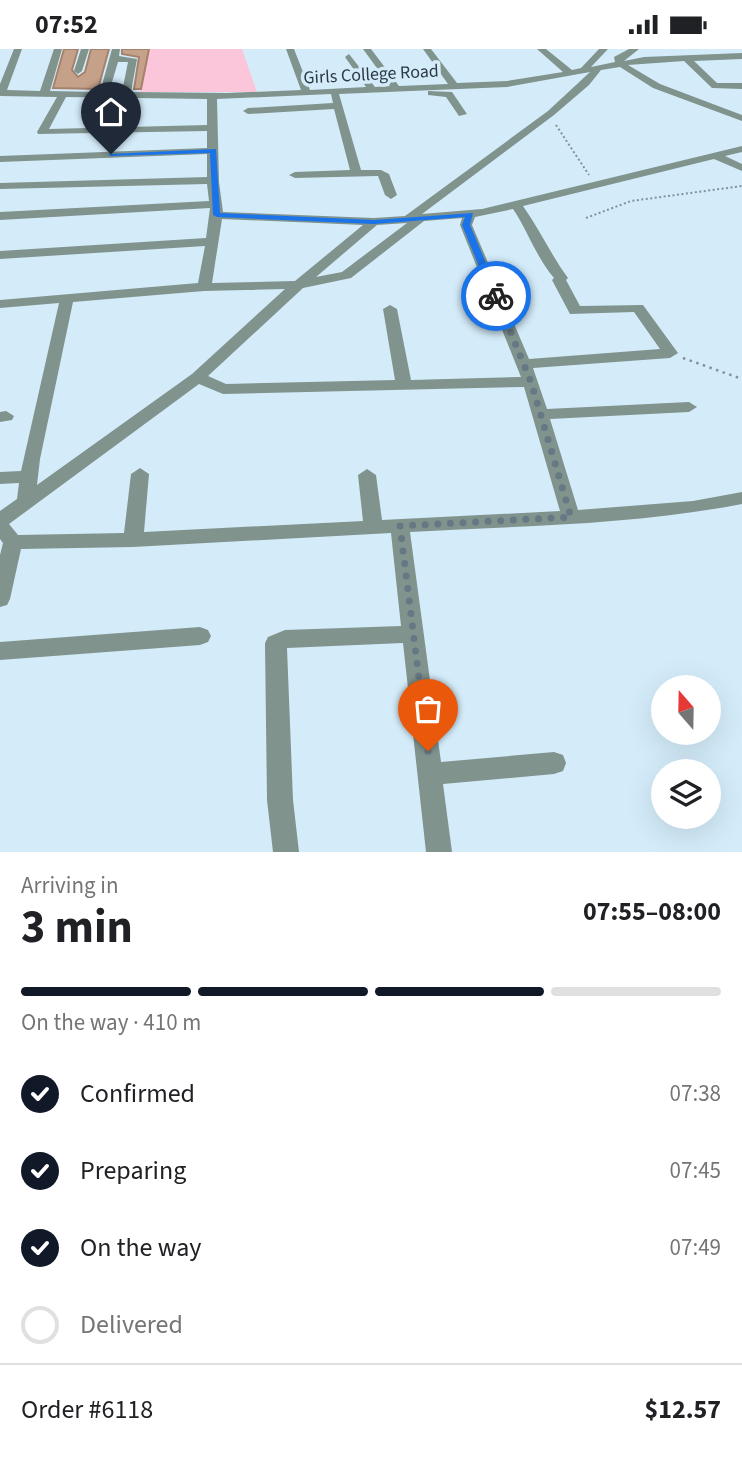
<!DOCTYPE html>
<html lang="en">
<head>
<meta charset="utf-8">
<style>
	body { margin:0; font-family:"Source Sans 3",sans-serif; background:#f2f2f2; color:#202124; height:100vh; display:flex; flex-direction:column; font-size:26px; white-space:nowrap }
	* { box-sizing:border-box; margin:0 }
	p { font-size:23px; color:#757577 }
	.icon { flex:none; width:38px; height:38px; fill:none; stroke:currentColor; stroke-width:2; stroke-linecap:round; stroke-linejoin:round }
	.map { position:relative; height:803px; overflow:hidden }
	.panel { display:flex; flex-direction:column; background:#fff; flex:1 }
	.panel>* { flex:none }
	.needle { width:46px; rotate:340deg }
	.fabs { position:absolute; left:651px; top:626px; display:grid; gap:14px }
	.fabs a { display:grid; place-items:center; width:70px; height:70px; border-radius:50%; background:#fff; box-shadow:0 7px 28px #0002; font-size:35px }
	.pin { position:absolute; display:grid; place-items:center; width:60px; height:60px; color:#fff; margin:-72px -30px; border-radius:50% 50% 50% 0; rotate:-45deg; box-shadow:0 0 7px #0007 }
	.pin .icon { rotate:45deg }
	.courier { position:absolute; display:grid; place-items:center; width:70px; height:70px; margin:-35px; border:5px solid #1a73e8; border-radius:50%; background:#fff; color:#222; box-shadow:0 2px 9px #0007 }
	.summary em { font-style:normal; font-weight:700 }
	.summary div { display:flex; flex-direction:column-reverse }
	.summary { display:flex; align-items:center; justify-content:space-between; height:119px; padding:0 21px }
	h1 { font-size:46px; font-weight:700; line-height:52px }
	.bar { display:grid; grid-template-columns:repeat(4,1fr); gap:10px 7px; align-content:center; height:84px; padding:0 21px }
	.bar i { height:9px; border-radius:5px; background:#e0e0e0 }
	.bar .on { background:#111827 }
	.bar p { grid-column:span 4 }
	.line { display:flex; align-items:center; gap:18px; padding:0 21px; border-top:2px solid #e0e0e0 }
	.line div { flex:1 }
	ol { padding:0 21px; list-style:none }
	li { display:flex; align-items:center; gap:21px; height:77px }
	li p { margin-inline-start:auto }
	li .icon { padding:7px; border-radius:50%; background:#111827; color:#fff; stroke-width:4 }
	li:last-child { color:#757577 }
	li i { width:38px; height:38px; border:4px solid #e0e0e0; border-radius:50% }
	.status { display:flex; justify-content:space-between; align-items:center; height:49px; padding:0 35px; background:#fff; direction:ltr }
	.status svg { height:19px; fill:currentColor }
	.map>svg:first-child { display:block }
</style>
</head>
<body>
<div class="status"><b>07:52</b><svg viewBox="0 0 49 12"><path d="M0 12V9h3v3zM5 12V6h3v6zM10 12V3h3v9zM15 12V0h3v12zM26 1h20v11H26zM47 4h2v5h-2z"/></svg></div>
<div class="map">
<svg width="742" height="803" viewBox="0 0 742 803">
	<rect width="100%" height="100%" fill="#d4ecfa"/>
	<path fill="#fbc5da" d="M149,0h93l15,43h-117z"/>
	<path fill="#c6a18a" stroke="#a5826c" stroke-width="2" d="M64,0h14l-6,21 6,7 7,-5 6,-23h18l-11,40 -45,-1z
		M122,0h27l-8,40h-7l5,-32 -17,-3z"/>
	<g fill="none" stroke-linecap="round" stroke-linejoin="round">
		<path stroke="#7e929e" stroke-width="2" stroke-dasharray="2 2.5" stroke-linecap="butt" d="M556,76l33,50
			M586,169l45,-17 111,-15"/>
		<path stroke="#7e929e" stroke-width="2.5" stroke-dasharray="2.5 4.5" stroke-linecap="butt" d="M683,309l59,21"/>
		<path fill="#80938d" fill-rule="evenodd" d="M14,0h8l-15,41 33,1 14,-42h8l-12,42 50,1 12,-43h8l-1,7 18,3 -6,33 96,1 74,-3 -15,-41h8l16,41 56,-3 -21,-30 4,-3 26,33 15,-1 -27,-37h8l28,37 49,-2 -25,-35h8l26,34 50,-2 56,-9 -26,-23h9l26,21 9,-2 18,-19h9l-17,18 24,-5 -1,-5 15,-8h10l-15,12 20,-4 98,-4v6l-48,2 23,22h25v6l-30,-1 -28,-27 -56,4 32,19 82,31v6l-89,-33 -33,-21 -19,3 -12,15 -35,30 -132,99 60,-5 260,-63v6l-17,4 17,8v7l-28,-12 -191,47c17,24 28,49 45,72l-2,2 14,26 63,-1 35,48 -8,5 -137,10 14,41 142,-7 8,5 -8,5 -139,7 28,91 115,-9 49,-9v12c-109,21 -221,22 -332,28l31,230 113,-10 9,3 3,8 -3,8 -9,3 -111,10 9,68h-26l-23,-209 -116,5 6,152 6,52h-26l-6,-52 -2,-157 3,-6 17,-7 116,-4 -10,-93 -258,14 -112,2 -11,50 -3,6 -7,2v-52l3,-12 -3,-4v-28l17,-12 2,-16 -19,1v-12l21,-1 38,-168 -59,5v-8l198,-17 7,-37 -205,13v-8l206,-13 4,-30 -210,12v-8l209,-11 -2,-17 -207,5v-6l207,-6v-23l-207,8v-6l207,-8v-17l-169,3 -1,-2 20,-35 -57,-1v-12zM118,13h10l-6,30h-13zM590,23l-42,39 -143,105 -31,2 -151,-6 -4,-30 -2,-83 114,-5 2,9 -85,5 -5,3 5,3 86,-5 16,61 -55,2 -6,3 6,3 83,-2 7,19 6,4 6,-4 -8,-21 -8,-4h-20l-22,-76 168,-7zM66,48l141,2v26l-158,4zM513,160c15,22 23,48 41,69l-2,2 18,34 64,-2 26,37 -131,10 -57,-134 3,-8zM462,169l-2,7 61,152 -110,3 -14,-71 -7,-4 -7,4 12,71 -169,4 -18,-8 95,-88 48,-10 73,-57zM222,170l141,6 -68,56 -83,2zM407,174l-65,49 -26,5 61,-52zM285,240l-93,85 -155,111 3,-26 33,-157 131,-11zM199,335l24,10 301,-7 36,124 -178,9 -6,-45 -9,-6 -9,6 5,46 -219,11 5,-58 -9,-6 -9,6 -7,59 -106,2 -9,-11z
			M81,0h8l-7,22 -4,3 -4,-3z
			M428,42l24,1 15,22 -8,2 -13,-19 -18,-2z
			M6,362l8,5 -2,4 -12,2v-10z
			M200,578l8,3 3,6 -3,6 -8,3 -200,15v-18z"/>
	</g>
	<path fill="#1a73e8" d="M216,100l4,64 154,7 99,-7 -3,12 30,71 -4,3 -5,-3 -29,-71 3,-8 -91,7 -157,-7 -4,-2 -3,-62 -99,3 -3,-2z"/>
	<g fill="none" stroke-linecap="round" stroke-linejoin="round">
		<path stroke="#667884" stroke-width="7" stroke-dasharray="0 12.6" d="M428,702l-28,-225 171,-9 -40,-135 -35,-86"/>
	</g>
	<g text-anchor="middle" stroke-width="7" stroke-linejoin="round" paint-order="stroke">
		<g font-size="18" fill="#2a3a44" stroke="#d4ecfa">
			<text transform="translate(371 25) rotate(-3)" y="6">Girls College Road</text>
		</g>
	</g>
</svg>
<div class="fabs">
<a><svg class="needle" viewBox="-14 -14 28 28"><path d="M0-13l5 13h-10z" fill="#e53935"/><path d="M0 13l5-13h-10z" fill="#757577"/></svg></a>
<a><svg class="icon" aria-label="layers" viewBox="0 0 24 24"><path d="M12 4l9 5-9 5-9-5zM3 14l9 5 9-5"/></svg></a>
</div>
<div class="pin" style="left:428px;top:702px;background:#ea580c"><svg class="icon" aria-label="bag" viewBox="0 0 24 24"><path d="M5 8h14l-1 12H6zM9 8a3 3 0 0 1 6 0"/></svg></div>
<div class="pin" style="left:111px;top:105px;background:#1f2937"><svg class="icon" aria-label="home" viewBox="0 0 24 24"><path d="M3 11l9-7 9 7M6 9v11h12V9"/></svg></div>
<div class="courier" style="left:496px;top:247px"><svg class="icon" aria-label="bike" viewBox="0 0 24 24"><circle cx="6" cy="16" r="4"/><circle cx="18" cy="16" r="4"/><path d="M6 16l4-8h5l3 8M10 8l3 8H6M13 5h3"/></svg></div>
</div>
<section class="panel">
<div class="summary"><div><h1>3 min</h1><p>Arriving in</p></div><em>07:55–08:00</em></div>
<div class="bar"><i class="on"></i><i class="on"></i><i class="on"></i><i></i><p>On the way · 410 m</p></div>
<ol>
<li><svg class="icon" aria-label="check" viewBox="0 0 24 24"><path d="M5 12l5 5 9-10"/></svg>Confirmed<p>07:38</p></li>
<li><svg class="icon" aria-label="check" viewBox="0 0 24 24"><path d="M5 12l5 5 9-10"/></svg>Preparing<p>07:45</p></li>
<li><svg class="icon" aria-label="check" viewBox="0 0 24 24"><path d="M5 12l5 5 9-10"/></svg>On the way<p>07:49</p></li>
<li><i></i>Delivered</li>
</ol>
<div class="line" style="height:91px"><div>Order #6118</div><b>$12.57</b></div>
</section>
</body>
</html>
